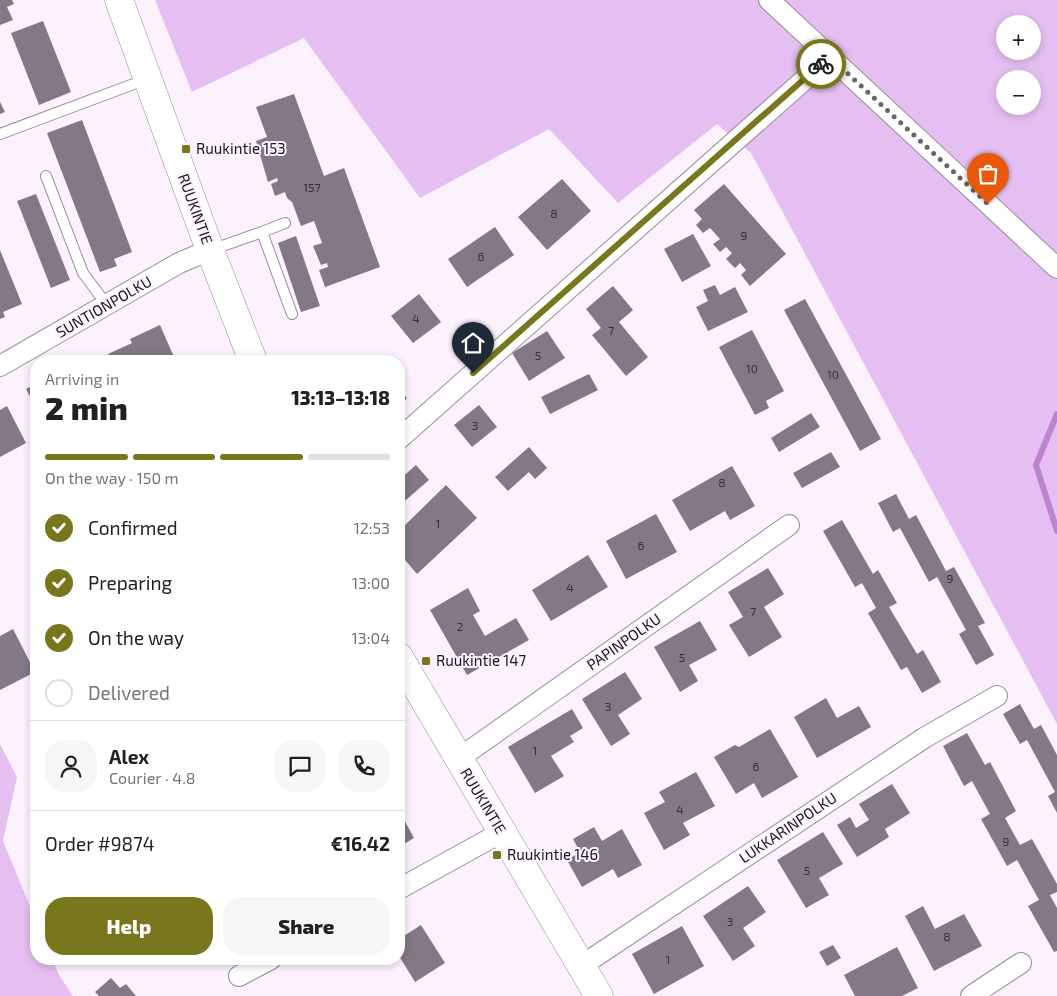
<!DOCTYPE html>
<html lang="en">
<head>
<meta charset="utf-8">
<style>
	body { margin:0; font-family:"Exo 2",sans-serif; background:#f6f6f6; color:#202124; height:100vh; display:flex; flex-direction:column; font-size:19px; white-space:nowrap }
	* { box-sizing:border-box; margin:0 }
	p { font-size:16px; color:#757577 }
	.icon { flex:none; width:28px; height:28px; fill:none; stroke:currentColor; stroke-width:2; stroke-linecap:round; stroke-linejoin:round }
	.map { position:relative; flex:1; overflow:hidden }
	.sheet { position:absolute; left:30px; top:355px; width:375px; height:610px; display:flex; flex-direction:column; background:#fff; border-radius:20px; box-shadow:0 2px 8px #0003 }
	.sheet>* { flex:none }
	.fabs { position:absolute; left:996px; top:15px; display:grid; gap:10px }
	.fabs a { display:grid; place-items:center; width:45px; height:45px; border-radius:50%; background:#fff; box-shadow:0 2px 8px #0003; font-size:25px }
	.pin { position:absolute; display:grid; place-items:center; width:42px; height:42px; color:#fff; margin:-51px -21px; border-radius:50% 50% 50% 0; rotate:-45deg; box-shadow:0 0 5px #0007 }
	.pin .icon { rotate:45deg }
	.courier { position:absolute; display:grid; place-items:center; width:50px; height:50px; margin:-25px; border:4px solid #79771e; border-radius:50%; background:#fff; color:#222; box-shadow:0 1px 6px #0007 }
	.summary em { font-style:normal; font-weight:800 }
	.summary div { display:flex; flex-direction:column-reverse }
	.summary { display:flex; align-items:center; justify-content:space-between; height:85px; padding:0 15px }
	h1 { font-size:32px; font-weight:800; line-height:38px }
	.bar { display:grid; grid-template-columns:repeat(4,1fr); gap:8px 5px; align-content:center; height:60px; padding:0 15px }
	.bar i { height:6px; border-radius:4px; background:#e0e0e0 }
	.bar .selected { background:#79771e }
	.bar p { grid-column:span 4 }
	.line { display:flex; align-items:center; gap:12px; padding:0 15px; border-top:1px solid #e0e0e0 }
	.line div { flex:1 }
	.round { display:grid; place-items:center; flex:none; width:52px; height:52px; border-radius:20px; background:#f6f6f6 }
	ol { padding:0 15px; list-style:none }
	li { display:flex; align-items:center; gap:15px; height:55px }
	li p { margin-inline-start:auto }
	li .icon { padding:5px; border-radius:50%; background:#79771e; color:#fff; stroke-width:4 }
	li:last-child { color:#757577 }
	li i { width:28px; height:28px; border:2px solid #e0e0e0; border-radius:50% }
	.action { display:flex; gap:10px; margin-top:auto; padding:10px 15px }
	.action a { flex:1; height:58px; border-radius:20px; background:#79771e; color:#fff; font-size:20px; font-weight:800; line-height:58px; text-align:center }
	.action a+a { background:#f6f6f6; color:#202124 }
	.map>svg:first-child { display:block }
</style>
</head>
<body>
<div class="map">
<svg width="1057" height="996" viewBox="0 0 1057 996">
	<rect width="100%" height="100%" fill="#fbf2fe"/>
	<path fill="#e5bff1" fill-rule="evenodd" d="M155,0h902v724l-306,-571 -34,-29 -99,79 -69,-74 -129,69 -116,-160 -112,54zM1005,24h27v27h-27zM1005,79h27v27h-27z
		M0,744l17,33 -14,64 33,80v38h16l7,16 14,21h-73z"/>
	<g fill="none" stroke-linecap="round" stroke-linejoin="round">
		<path stroke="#bd84cd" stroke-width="6" d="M1057,414l-21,51 21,66"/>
	</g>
	<path fill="#837986" d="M0,0h12l2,4 -7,3 6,13 -13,5z
		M43,21l28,71 -32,13 -28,-72z
		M294,94l30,82 20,-8 36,99 -55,20 -6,-17 9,-3 -1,-4 -6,2 -8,-19 9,-3 -8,-22 -13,5 -9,-24 -5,-4 -2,-6 -10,4 -4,-12 7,-3 -1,-3 -9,4 -12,-41 11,-4 -11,-30z
		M0,102l5,10 -5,2z
		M82,120l50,132 -18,7 3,7 -17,6 -53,-139z
		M562,179l29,32 -44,39 -29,-33z
		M724,184l62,70 -36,32 -9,-11 5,-5 -6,-7 -5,5 -9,-9 6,-6 -6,-6 -6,5 -7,-8 7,-5 -10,-11 -7,5 -7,-8 6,-6 -8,-9z
		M36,194l34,86 -19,8 -34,-87z
		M495,227l19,28 -47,32 -19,-28z
		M693,234l18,32 -29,16 -18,-33z
		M296,236l24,70 -19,6 -23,-69z
		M0,250l22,54 -19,8 2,5 -5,2z
		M715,285l5,10 15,-8 13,25 -40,19 -12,-24 12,-6 -5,-11z
		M613,286l20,24 -14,12 29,35 -22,19 -34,-41 9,-7 -15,-19z
		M419,294l22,28 -28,21 -22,-27z
		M805,299l76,140 -21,12 -76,-141z
		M160,325l14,32 -9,4h-54l-3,-7 24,-11 -2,-4z
		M752,330l32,61 -18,10 3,7 -14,7 -36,-68z
		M547,331l18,27 -36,23 -17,-28z
		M589,374l9,16 -48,24 -9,-17z
		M36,384v24l-10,-19z
		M399,390l8,8 -8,9z
		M479,405l18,22 -25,20 -18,-22z
		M7,406l19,37 -26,14v-47z
		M811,413l9,14 -41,25 -8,-14z
		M529,447l18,21 -12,11 -6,-7 -21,19 -13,-14z
		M831,452l9,15 -38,21 -9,-15z
		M416,465l13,15 -30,26v-26z
		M732,466l23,40 -25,14 -5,-9 -35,20 -18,-31z
		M446,485l31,33 -60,56 -18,-21v-22z
		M896,494l13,25 7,-4 30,56 8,-4 31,56 -7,3 16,29 -18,10 -17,-31 7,-4 -29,-53 -8,5 -29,-54 -7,4 -15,-29z
		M656,514l21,38 -51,27 -20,-38z
		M842,520l31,54 5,-4 19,33 -8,4 28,47 6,-4 18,32 -19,11 -15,-26 -6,3 -33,-57 8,-5 -14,-25 -7,4 -32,-56z
		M588,555l20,32 -57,34 -19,-31z
		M768,568l16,26 -20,13 18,30 -33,20 -20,-32 14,-8 -15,-25z
		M468,588l12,23 -7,4 12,21 31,-18 13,22 -62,35 -37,-65z
		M700,621l17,29 -28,15 9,16 -18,11 -26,-45z
		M13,629l22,43 -35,18v-54z
		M625,672l17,27 -24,16 12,19 -19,12 -29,-47z
		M826,698l11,20 22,-12 12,21 -54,31 -23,-41z
		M1020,704l14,25 7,-4 16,30v58l-9,-17 7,-4 -28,-52 -7,4 -17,-30z
		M572,709l11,19 -13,8 4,6 -23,14 13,20 -29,17 -27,-46z
		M770,729l28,48 -36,21 -8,-15 -18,11 -22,-37 21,-12 4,2z
		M967,733l18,32 5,-3 26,49 -11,7 15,27 12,-6 25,45v8l-7,3 7,13v43l-3,1 -26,-46 11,-6 -22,-40 -10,6 -26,-47 9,-5 -18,-33 -8,5 -21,-40z
		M696,772l19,34 -32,17 7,12 -26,15 -20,-37 21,-11 -6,-10z
		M892,784l18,29 -25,16 4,8 -32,20 -20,-32 13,-8 6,11 13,-8 -10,-16z
		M401,814l13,24 -15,9v-32z
		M594,827l8,14 20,-12 20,36 -24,13 -5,-9 -31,18 -15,-27 13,-8 -7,-13z
		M823,832l20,32 -24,14 10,17 -23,13 -29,-48z
		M748,886l18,26 -23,16 12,18 -22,15 -30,-45z
		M923,906l12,23 29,-15 18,32 -48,25 -29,-55z
		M421,925l24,38 -30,19 -16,-26v-17z
		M682,926l22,40 -50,28 -22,-40z
		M833,945l8,13 -14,8 -8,-14z
		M897,947l21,41 -16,8h-47l-11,-21z
		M111,978l9,10 6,-4 10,12h-37l-4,-4z"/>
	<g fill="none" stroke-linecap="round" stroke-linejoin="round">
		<g stroke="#988e9b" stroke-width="12">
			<path id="lane" d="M0,134l147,-55
				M46,176l37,97 24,32
				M262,232l23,-9
				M211,250l51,-18 30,82"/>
		</g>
		<g stroke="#988e9b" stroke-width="22">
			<path id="street" d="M769,0l288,268
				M0,366l179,-103 31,-13
				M399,439l431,-382
				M458,759l331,-234
				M399,889l103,-57
				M581,966l343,-228 73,-42
				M239,976l32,-17
				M971,996l50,-33"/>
		</g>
		<g stroke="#988e9b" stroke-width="29">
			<path id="secondary" d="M119,0l91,250 43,111
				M399,657l200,339"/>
		</g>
		<use href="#lane" stroke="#fff" stroke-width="10"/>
		<use href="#street" stroke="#fff" stroke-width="20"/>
		<use href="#secondary" stroke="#fff" stroke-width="28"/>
	</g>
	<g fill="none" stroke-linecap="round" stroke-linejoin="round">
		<path stroke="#69646b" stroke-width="5" stroke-dasharray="0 9" d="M821,64l9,-7 158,147"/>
		<path stroke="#79771e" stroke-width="6" d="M473,373l348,-309"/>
	</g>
	<g fill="#79771e" stroke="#fbf2fe" stroke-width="2">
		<rect x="181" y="144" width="10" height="10" rx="2.5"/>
		<rect x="421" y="656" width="10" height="10" rx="2.5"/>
		<rect x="492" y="850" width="10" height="10" rx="2.5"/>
	</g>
	<g text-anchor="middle" stroke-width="4" stroke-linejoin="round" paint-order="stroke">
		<g font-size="12" fill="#343036">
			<text x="312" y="192">157</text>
			<text x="554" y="218">8</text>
			<text x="744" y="240">9</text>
			<text x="481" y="261">6</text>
			<text x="416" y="323">4</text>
			<text x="611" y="335">7</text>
			<text x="538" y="360">5</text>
			<text x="752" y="373">10</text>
			<text x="833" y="379">10</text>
			<text x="475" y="430">3</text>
			<text x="722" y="487">8</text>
			<text x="438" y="528">1</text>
			<text x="641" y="550">6</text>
			<text x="950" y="583">9</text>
			<text x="570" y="592">4</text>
			<text x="753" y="616">7</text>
			<text x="460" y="631">2</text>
			<text x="682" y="662">5</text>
			<text x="608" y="711">3</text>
			<text x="535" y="755">1</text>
			<text x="756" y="771">6</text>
			<text x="680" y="814">4</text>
			<text x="1006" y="846">9</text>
			<text x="807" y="875">5</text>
			<text x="730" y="926">3</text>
			<text x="947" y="941">8</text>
			<text x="668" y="964">1</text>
		</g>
		<g font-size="15" fill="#1a171c" stroke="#fbf2fe" text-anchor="start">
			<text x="196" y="154">Ruukintie 153</text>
			<text x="436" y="666">Ruukintie 147</text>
			<text x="507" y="860">Ruukintie 146</text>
		</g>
		<g font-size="15" fill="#1a171c" stroke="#fbf2fe">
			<text transform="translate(195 209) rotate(70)" y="5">RUUKINTIE</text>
			<text transform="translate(104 307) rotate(-30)" y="5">SUNTIONPOLKU</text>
			<text transform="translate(624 642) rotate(-35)" y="5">PAPINPOLKU</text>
			<text transform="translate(483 801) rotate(59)" y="5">RUUKINTIE</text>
			<text transform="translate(788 828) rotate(-34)" y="5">LUKKARINPOLKU</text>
		</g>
	</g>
</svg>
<div class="fabs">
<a>+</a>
<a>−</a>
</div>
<div class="pin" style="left:988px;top:204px;background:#ea580c"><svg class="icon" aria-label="bag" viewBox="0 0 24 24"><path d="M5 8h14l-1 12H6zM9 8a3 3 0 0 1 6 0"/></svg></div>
<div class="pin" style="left:473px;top:373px;background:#1f2937"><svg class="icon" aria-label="home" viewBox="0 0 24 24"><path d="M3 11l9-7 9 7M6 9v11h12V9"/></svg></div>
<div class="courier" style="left:821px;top:64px"><svg class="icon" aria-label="bike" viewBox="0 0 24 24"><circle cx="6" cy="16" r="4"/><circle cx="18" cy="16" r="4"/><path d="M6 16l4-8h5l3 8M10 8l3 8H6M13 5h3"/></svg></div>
<section class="sheet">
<div class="summary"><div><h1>2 min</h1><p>Arriving in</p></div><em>13:13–13:18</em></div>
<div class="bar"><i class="selected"></i><i class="selected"></i><i class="selected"></i><i></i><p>On the way · 150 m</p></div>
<ol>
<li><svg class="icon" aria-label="check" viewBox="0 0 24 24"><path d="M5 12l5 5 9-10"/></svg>Confirmed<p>12:53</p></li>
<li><svg class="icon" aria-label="check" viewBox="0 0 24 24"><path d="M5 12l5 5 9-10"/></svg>Preparing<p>13:00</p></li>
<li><svg class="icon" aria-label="check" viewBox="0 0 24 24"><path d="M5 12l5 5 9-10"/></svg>On the way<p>13:04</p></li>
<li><i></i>Delivered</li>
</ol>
<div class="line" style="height:90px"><a class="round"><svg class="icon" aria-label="person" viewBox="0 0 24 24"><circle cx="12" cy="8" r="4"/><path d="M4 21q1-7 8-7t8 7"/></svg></a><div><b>Alex</b><p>Courier · 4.8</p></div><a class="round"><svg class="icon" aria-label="chat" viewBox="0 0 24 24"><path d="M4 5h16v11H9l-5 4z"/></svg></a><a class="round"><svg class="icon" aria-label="phone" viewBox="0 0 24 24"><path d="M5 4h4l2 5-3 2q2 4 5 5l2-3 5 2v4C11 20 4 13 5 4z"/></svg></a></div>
<div class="line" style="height:65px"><div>Order #9874</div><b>€16.42</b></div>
<div class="action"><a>Help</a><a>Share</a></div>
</section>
</div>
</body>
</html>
